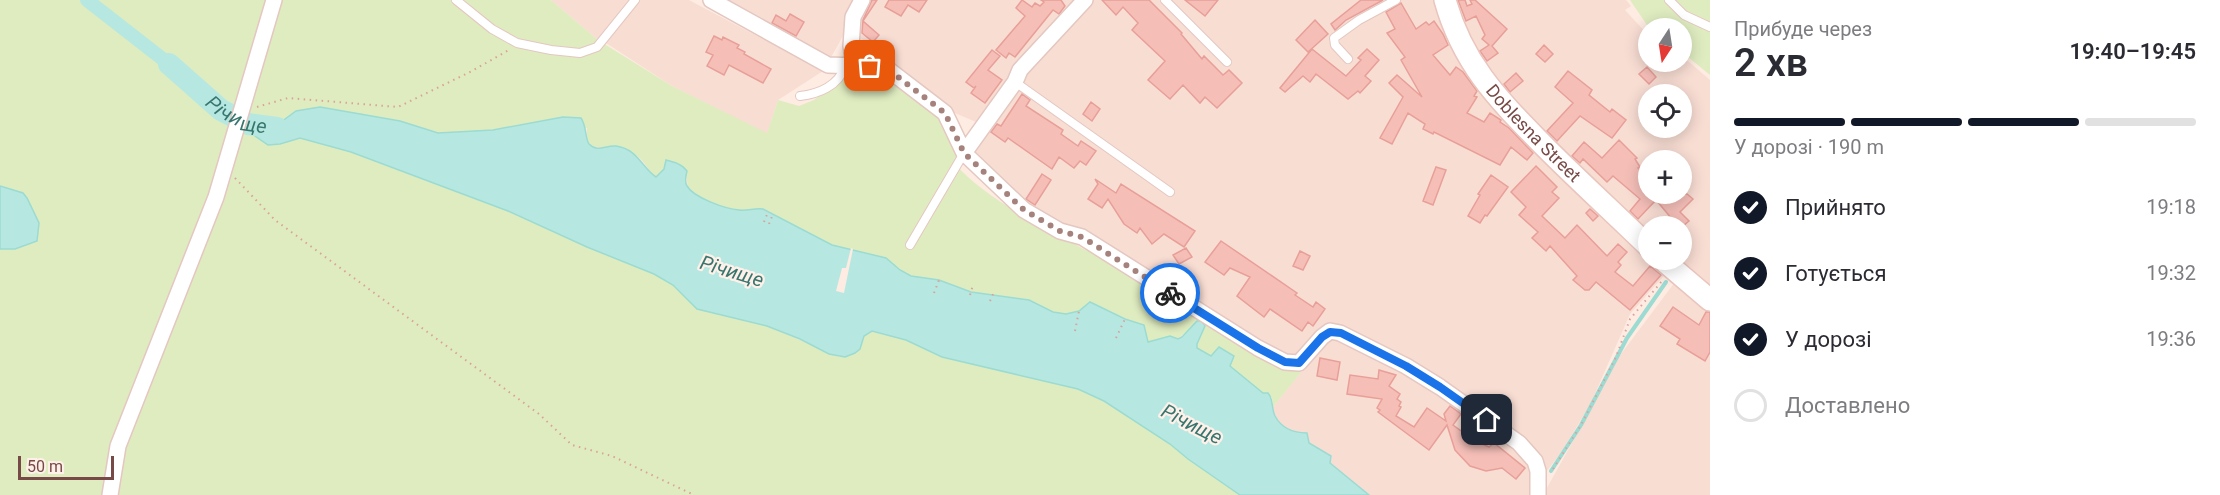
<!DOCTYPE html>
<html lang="uk">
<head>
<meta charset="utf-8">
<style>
	body { margin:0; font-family:Roboto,sans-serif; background:#f2f2f3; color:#2b2b33; height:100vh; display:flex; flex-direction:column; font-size:22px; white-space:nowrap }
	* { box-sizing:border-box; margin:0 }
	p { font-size:20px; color:#7c7c81 }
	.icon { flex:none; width:33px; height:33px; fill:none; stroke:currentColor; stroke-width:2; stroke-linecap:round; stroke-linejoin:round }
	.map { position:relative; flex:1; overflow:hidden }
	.panel { display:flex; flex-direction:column; background:#fff; width:510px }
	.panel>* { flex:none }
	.needle { width:39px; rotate:192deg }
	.buttons { position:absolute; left:1638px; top:18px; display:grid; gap:12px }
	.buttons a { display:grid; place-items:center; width:54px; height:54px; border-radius:50%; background:#fff; box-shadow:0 3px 15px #0003; font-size:30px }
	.scale { position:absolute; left:18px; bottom:15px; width:96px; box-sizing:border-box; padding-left:6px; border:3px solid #774a47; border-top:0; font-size:16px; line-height:21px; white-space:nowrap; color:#774a47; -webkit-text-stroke:4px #fff1ea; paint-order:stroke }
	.pin { position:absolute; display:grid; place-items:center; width:51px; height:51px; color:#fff; margin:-26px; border-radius:12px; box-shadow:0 3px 9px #0006 }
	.courier { position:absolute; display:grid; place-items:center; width:60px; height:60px; margin:-30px; border:4px solid #1a73e8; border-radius:50%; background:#fff; color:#222; box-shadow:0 2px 8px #0007 }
	.overview em { font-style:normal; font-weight:600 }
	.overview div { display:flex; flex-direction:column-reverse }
	.overview { display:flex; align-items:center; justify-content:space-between; height:102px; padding:0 24px }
	h1 { font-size:39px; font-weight:600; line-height:45px }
	.bar { display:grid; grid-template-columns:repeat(4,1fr); gap:9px 6px; align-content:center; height:72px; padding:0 24px }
	.bar i { height:8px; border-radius:4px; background:#e1e1e2 }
	.bar .active { background:#111827 }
	.bar p { grid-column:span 4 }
	ol { padding:0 24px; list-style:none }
	li { display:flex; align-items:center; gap:18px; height:66px }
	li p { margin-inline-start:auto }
	li .icon { padding:6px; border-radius:50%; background:#111827; color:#fff; stroke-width:4 }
	li:last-child { color:#7c7c81 }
	li i { width:33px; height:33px; border:3px solid #e1e1e2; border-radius:50% }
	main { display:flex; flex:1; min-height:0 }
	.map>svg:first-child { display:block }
</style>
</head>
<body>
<main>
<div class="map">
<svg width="1710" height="495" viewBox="0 0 1710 495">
	<rect width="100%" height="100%" fill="#feebe2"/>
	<path fill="#f8ddd3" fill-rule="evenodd" d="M551,0h79l-32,40z
		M640,0h49l134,71 -45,29 -11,34 -95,-48 -66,-43z
		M720,0h362l-94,113 -12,9 -35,-15 -93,-80 -18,32z
		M1087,0h75l65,66 4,-3 -62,-63h224l-36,19 -28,22 20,23 3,-4 -12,-11v-9l4,-6 17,-13 39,-21h40l8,27 200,226v7h7l13,11 -38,43 -40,91 -28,46 -18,24 -104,-92 -90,-54 -16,-2 -34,31h-15l-265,-156 -51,-49 49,-66 152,109 5,-4 -147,-104 -8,-12z
		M1450,0h176l5,6 -6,4 23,25v27h34v-6l28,24v209l-38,-29h10v-34h-34v12l-146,-143zM1648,94h34v34h-34zM1648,160h34v34h-34z
		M1678,278l32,26v191h-167l49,-88 23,-45z
		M1341,336l95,51 96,75 2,33h-165l-39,-32 -9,-11 -38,-26 -8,-10 -2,-9 56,-70z"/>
	<path fill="#dfecc0" d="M0,0h551l47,40 74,46 95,47 11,-33 21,6 15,-6 38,-30 31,2 56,42 21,40 -6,9c35,39 88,62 133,88l7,-14 137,89 76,39 -34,42 -1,-9 -9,-5 -33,-27 3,-10h-21l-15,-8v-4l8,-17 -20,6 -8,6 -7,-3 -22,6 -4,-17 -19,-6 -17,-9 -29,1 -13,3 -13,-2 -24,-12 -58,-8 -32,-12 -28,-4 -11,-6 -14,-12 -54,-13 -69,-36c-7,-1 -11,1 -18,2 -20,2 -43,-12 -57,-24l-3,-19 -11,-6 -18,15c-8,-5 -11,-16 -19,-21 -6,-4 -16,-9 -23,-9 -17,-1 -29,6 -27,-19l-56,-4 -38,6 -55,3 -38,-12 -69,-12 -42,9 -12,7 -26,-5 29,24 20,-6 51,14 157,59 79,36 67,27 19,11 24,24 70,17 73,31 22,-13 1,-8 9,-5 34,9 36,17 136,32 26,12 66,43 18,15 52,36h-1240z
		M1630,0h80v75l-28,-23v-24h-33z"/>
	<path fill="#b6e8e1" stroke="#9bdbd2" stroke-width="1.5" d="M320,107l80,14 38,12 55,-3 70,-13 18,1c6,9 4,21 8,26 9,9 16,1 27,2 22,3 26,22 40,31l8,-8 2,-9c8,2 16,4 21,11 -1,5 -3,10 0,15 7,12 39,23 52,24 9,1 15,-2 24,-1l69,36 54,13 14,12 11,6 28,4 32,12 58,8 24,12 13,2 13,-3 11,-9 35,17 19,6 4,17 22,-6 8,3 4,-2 15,-16h5l3,5 -8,18v4l14,8 8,-9 15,9 -4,10 33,27h5c6,7 3,15 7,23 7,13 19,17 32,17l2,10 22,13 -1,7 39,32h-129l-52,-36 -18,-15 -66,-43 -26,-12 -136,-32 -36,-17 -34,-9 -8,5 -4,13 -5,4 -10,4 -16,-3 -29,-15 -33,-13 -70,-17 -24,-24 -19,-11 -67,-27 -79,-36 -157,-59 -51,-14 -20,6 -12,1 -23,-16 6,-10 26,6 19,-14z
		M0,186l23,7 4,5 12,25 -2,18 -22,8h-15z"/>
	<path fill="#feebe2" d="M851,248l2,1 -9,44 -8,-2 6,-23h4z"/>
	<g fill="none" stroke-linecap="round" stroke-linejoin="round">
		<path stroke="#9bdbd2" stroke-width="4" d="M1551,471l30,-46 46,-87 39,-56"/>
		<path stroke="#b6e8e1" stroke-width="14" d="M87,0l82,64"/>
		<path stroke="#b6e8e1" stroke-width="22" id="s1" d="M169,64l52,46 27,14 29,4"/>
	</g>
	<path fill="#f5bfb8" stroke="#e89f98" stroke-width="1.5" d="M872,0h5l-14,21 16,14 -6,7 -11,-9 1,-13z
		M889,0h38l-8,12 -11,-7 -7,11 -16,-9z
		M1022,0l10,7 3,-4 5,3 4,-4 -3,-2h20l4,6 -6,8 -6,-4 -38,47 -6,-4 -3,5 -10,-8 29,-34 -9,-8z
		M1102,0h47l33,33 -1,1 21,25 2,-3 19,19 6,-5 13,13 -25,25 -12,-11 -5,6 -17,-18 -13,14 -22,-19 17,-19 -33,-31 6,-7 -15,-16 -7,8z
		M1185,0h33l-13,16z
		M1361,0h22l-37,20 -11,10 -4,-6z
		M1458,0h7l2,6 5,-2 -2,-4h5l32,29 -15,17 6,7 -11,8 -7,-10 9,-6 -7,-6 3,-4 -9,-19 -10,5z
		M1401,3l15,26 10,-7 3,3 5,-4 9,13 5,11 -15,10 17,20 6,-8 7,5 14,19 -3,5 3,1 -10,16 17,9 6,-9 11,7 -1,2 9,6 24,25 -6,7 -16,-13 -11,18 -66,-33 -1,2 -10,-5 2,-5 -17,-11 -16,31 -12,-6 23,-41 -14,-14 8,-8 25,22 -21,-37 4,-3 -18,-24 8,-4 -9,-17z
		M790,14l14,8 -8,14 -24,-13 4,-8 10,6z
		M1315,20l13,14 -20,18 -12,-12z
		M714,36l8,4 1,-3 16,8 -2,3 8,4 -1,2 27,15 -8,14 -34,-18 -5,10 -17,-9 6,-11 -7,-3z
		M1544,45l9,9 -8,8 -9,-8z
		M1312,49l34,27 15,-16 -3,-2 9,-9 12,11 -14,16 6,5 -11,12 -2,-2 -10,8 -32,-25 -6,8 -7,-6 -18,16 -5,-4z
		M992,50l8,6 -12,14 14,10 -17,23 -14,-10 5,-7 -2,2 -8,-6z
		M1647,67l9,10 -7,7 -10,-10z
		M1568,71l24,19 -3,5 21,17 2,-3 14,11 -14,18 -32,-22 -23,25 -10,-10 26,-28 -18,-16z
		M1516,73l7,8 -13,11 -6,-8z
		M1022,94l8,6 -4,6 37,24 -2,4 17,12 3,-5 15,10 -10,14 -6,-4 -6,7 -15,-11 -7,12 -44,-31 -3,4 -14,-10 6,-8 4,2z
		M1091,102l9,7 -8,12 -9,-7z
		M1619,140l18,18 -2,1 5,8 -2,1 10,9v17h39l6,5 -13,13 9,9 -6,5h-19l8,-7 -16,-19 -18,19 -8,-8 10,-12 -27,-23 -6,6 -24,-23 -3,4 -8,-7 12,-14 18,16z
		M1536,166l21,21 -5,5 7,6 -17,18 23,22 12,-13 30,31 11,-12 9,8 -9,10 3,3 -6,7 18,14 17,-20 11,9 -31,35 -34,-28 -7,8h-4l-12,-10 4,-4 -27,-30 -4,5 -14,-13 6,-6 -19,-17 7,-8 -15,-15z
		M1436,167l10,3 -13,35 -10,-4z
		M1042,174l9,6 -16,25 -9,-6z
		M1491,175l17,12 -21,29 -2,-1 -5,8 -12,-7 12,-21 -2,-1z
		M1095,179l21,14 5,-9 74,47 -11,16 -20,-13 -12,10 -12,-16 -3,5 -13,-9 -16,-25 -6,9 -14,-9 10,-15z
		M1590,209l8,7 -5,5 -7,-8z
		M1221,241l76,52 -2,2 18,12 3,-5 9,7 -12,17 -5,-4 -6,9 -32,-22 -6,8 -27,-21 13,-19 -20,-9 -6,7 -19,-13z
		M1186,248l6,9 -13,7 -6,-9z
		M1300,251l10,5 -7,14 -10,-4z
		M1673,307l26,18 7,-13h4v40l-5,9 -28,-17 3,-5 -20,-13z
		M1320,358l20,4 -3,18 -20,-4z
		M1379,370l17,5 -7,11 11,8 -3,5 4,3 -2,4 2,1 -5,9 18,11 13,-19 19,13 -2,-7 6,-8 11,8 -8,11 21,15 15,7 5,-4 31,25 -9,11 -14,-11 -16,3 -16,-5 -15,-16 -8,-25 -18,25 -51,-38 2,-2 -3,-2 5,-9 -35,-5 3,-19 28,4z"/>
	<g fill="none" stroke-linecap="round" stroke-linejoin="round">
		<g stroke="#e4c7c0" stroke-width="10">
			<path id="lane" d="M456,0l36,29 25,14 34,7 29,3 17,-6 38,-47
				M1165,0l62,62
				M1669,0l15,15 26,12
				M1348,59l-13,-14 -1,-7 25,-18 37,-20
				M1015,82l155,110
				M800,96c18,-2 39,-10 45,-30
				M910,245l54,-92"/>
		</g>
		<g stroke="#e4c7c0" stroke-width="18">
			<path id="street" d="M711,0l117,65 57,2 60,46 19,40 60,57 36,21 22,6 176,111 27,14 14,1 23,-26 8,-6 10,2 66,33 34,21 79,56 16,18 3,10v24
				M854,65l-3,-19 2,-29 9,-17
				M964,153l51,-71 5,-12 65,-70
				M110,495l8,-49 98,-249 58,-197"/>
		</g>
		<g stroke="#eac5bd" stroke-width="24">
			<g id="secondary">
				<path id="s2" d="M1445,0c18,65 54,100 100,147 34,34 69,66 103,99"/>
				<path d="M1663,260l47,40"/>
			</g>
		</g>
		<path stroke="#daa29b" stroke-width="2" stroke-dasharray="1.5 4.5" stroke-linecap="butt" d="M257,107l31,-9 110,9 72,-35 39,-22
			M235,178l40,42 264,194 33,31 40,11 82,39
			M764,222l4,-10
			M769,224l4,-10
			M934,293l5,-13
			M970,295l3,-10
			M990,301l3,-7
			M1075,331l4,-20
			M1116,338l9,-19
			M1553,469l28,-44 35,-68 14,-38 32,-38"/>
		<use href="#lane" stroke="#fff" stroke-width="8"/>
		<use href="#street" stroke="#fff" stroke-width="15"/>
		<use href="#secondary" stroke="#fff" stroke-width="21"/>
	</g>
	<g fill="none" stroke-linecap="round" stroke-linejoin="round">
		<path stroke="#a6827d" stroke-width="6" stroke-dasharray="0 10.8" d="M870,66l15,1 60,46 19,40 60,57 36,21 22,6 88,56"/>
		<path stroke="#1a73e8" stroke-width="8" d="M1170,293l88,55 27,14 14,1 23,-26 8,-5 11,1 65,33 34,21 47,33"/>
	</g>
	<g text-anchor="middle" stroke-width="4.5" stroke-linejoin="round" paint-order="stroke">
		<g font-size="18" fill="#774a47" stroke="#fff1ea">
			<text dy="6" stroke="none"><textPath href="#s2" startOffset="162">Doblesna Street</textPath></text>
		</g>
		<g font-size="20" font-style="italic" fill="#37766e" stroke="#fff1ea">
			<text dy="7" stroke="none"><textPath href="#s1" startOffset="86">Річище</textPath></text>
			<text transform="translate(732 271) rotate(17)" y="7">Річище</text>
			<text transform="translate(1192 424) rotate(27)" y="7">Річище</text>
		</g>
	</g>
</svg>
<div class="buttons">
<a><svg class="needle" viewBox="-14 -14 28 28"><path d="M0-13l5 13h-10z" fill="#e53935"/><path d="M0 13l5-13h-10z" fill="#7c7c81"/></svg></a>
<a><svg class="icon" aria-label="locate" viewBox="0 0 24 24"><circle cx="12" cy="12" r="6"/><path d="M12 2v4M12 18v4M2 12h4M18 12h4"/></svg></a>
<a>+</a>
<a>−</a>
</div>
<div class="scale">50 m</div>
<div class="pin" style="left:870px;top:66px;background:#ea580c"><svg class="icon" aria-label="bag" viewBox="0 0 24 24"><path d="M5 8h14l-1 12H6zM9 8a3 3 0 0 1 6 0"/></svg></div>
<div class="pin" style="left:1487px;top:420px;background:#1f2937"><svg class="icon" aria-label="home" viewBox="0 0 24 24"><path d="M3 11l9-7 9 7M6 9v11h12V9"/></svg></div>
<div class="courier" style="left:1170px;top:293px"><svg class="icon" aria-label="bike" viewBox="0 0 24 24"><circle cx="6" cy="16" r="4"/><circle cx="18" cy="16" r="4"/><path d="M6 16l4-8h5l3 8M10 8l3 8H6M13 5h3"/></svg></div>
</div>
<section class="panel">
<div class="overview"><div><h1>2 хв</h1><p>Прибуде через</p></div><em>19:40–19:45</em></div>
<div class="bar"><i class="active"></i><i class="active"></i><i class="active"></i><i></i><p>У дорозі · 190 m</p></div>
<ol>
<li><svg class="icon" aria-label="check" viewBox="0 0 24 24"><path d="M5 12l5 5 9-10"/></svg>Прийнято<p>19:18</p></li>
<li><svg class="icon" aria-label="check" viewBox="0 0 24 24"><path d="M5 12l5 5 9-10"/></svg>Готується<p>19:32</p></li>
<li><svg class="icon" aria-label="check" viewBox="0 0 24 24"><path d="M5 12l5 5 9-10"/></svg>У дорозі<p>19:36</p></li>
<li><i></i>Доставлено</li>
</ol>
</section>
</main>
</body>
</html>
